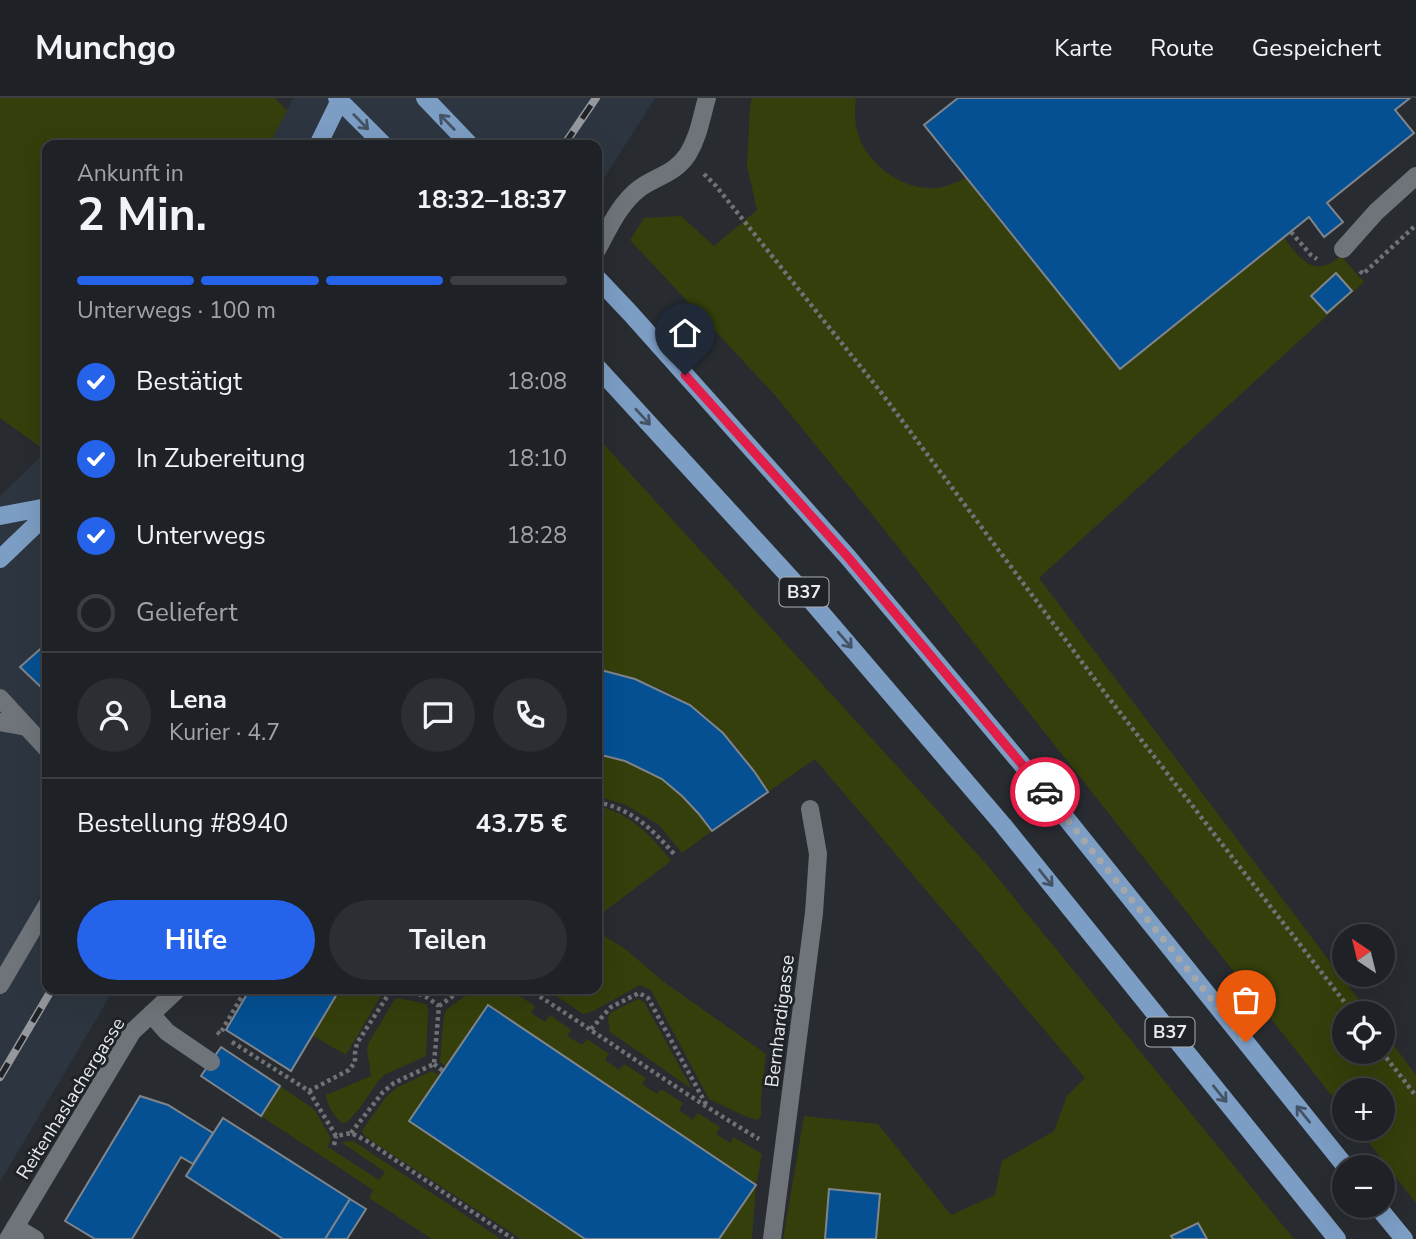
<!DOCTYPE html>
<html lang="de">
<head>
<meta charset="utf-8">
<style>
	body { margin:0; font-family:"Nunito Sans",sans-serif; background:#2b2e32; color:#f1f3f6; height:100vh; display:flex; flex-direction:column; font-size:26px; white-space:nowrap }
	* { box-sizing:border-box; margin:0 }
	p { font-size:23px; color:#a1a3a7 }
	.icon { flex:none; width:38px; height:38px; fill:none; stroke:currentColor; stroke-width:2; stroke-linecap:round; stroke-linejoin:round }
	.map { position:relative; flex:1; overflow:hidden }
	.details { position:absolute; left:42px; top:42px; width:560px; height:854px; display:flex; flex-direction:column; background:#1e2125; border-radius:14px; box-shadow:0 7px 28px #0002,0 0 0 2px #3c3e42 }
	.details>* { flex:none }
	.needle { width:46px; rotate:325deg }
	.fabs { position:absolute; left:1332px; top:826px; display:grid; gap:14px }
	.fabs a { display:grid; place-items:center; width:63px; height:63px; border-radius:50%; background:#1e2125; box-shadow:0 7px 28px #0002,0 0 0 2px #3c3e42; font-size:35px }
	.pin { position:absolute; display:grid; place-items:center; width:60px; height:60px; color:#fff; margin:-72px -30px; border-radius:50% 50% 50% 0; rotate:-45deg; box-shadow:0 0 7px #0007 }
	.pin .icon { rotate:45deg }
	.courier { position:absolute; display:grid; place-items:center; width:70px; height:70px; margin:-35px; border:5px solid #e11d48; border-radius:50%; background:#fff; color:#222; box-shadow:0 2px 9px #0007 }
	.head em { font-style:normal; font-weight:700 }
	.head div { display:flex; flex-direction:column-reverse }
	.head { display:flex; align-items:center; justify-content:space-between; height:119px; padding:0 35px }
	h1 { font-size:46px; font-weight:700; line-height:52px }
	.bar { display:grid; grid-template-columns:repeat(4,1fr); gap:10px 7px; align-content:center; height:84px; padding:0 35px }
	.bar i { height:9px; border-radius:5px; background:#3c3e42 }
	.bar .on { background:#2563eb }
	.bar p { grid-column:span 4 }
	.line { display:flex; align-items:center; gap:18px; padding:0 35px; border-top:2px solid #3c3e42 }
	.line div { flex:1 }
	.round { display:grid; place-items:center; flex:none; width:74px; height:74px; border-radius:37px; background:#2b2e32 }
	ol { padding:0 35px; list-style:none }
	li { display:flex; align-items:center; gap:21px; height:77px }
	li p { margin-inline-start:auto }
	li .icon { padding:7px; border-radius:50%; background:#2563eb; color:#fff; stroke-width:4 }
	li:last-child { color:#a1a3a7 }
	li i { width:38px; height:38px; border:4px solid #3c3e42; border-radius:50% }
	.action { display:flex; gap:14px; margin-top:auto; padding:14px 35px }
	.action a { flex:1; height:80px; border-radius:42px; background:#2563eb; color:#fff; font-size:28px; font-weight:700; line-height:80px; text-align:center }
	.action a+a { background:#2b2e32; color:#f1f3f6 }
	header { display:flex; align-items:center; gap:42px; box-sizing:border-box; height:98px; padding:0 35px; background:#1e2125; border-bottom:2px solid #3c3e42 }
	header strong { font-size:33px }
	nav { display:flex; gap:38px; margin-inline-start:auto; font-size:24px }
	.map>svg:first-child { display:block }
</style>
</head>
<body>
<header>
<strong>Munchgo</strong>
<nav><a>Karte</a><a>Route</a><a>Gespeichert</a></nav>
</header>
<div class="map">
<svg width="1416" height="1141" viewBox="0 0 1416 1141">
	<rect width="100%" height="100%" fill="#282c31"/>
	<path fill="#2d3640" d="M293,0h362l-58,91v-44h-328z
		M47,353v538h67l-114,193v-686z"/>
	<path fill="#343f0b" d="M0,0h275l12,13 -18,34h-222l-1,306 -46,-33z
		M752,0h104c-1,9 -2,18 0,27 5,35 44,66 80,63 11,-1 21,-6 31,-11l153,191 164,-130c17,22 30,41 57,18l23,26 -325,296 330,435h-25v39h38l1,-21 33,44v128l-58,-74h24v-39h-38v21l-465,-588 -105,-129 -144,-154 14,-22 37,-2 33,30 43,-36 -10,-44 3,-59z
		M597,339l391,429 306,373h-511l21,-123 74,8 73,91 44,-20 7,-34 52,-30 13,-35 18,-18 -270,-319 -47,33c-14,-21 -28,-43 -46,-61 -33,-33 -80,-54 -125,-62z
		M597,656c9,2 18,4 26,6 38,13 66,40 89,71l-30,22 -23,-28 -33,-20 -29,-9z
		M597,708c33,7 54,29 74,55l-66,50 -7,14 8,12 18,11 40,34 102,72 -5,44v18l-4,4 -12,-4 -36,-17 -58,-109 -11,-5 -47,26 -10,3 -37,-25h51z
		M340,891h45l-39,66 -34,-20z
		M474,891h35l26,17 -4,7 14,9 5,-7 21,15 -4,6 15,9 5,-6 22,15 -4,6 14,10 5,-6 22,14 -4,6 15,10 4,-5 22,14 -4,7 14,10 5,-7 22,14 -4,7 14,9 4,-6 28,17 -6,31 -4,54h-33l36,-55 -267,-178 -42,61 -6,-6 4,-46 2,-5z
		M399,900l27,6 2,6 -2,46 -42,19 -5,5 -20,29 -12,13 -5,1c-7,-5 -16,-20 -16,-28l45,-19 -4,-27 2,-7 26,-43z
		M638,901l6,3 48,87 -82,-57 -2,-15 2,-4z
		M432,973l8,5 -30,45 175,118h-64l-154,-101 -5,-6 1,-3 23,-32 12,-10z
		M280,988l35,24 16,29 -4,9 4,1 48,31 6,-8 -44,-30 12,-1 148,98h-69l-63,-41 4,-8 -112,-74z"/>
	<path fill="#045093" stroke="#80858b" stroke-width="2" d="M958,0h452l-15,12 19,23 -87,70 16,19 -19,15 -15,-20 -189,152 -196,-244z
		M1336,175l16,18 -25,22 -16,-17z
		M47,545v50l-27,-26z
		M597,571l38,10 55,26 33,28 31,38 14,21 -56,39 -14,-18 -16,-17 -20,-17 -37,-18 -28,-7z
		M250,891h90l-49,82 -65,-41z
		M488,907l268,180 -37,54h-134l-176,-118z
		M221,949l59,39 -19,30 -60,-40z
		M140,998l28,9 45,28 -20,31 -12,-7 -49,82h-37l-30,-18z
		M223,1020l127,81 -25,40h-42l-97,-63z
		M829,1091l51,5 -4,45h-51z
		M350,1101l16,10 -19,30h-22z
		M1198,1125l9,16h-34l-2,-3z"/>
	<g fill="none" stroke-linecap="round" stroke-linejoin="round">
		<path stroke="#6f7276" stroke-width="4.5" stroke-dasharray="3.5 3.5" stroke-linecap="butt" d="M704,76l12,12 164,205 228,306 245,316
			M1291,134l20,23 6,4
			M1360,173l3,3 53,-49
			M597,704c35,7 55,27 78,53
			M528,891c77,49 152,103 231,150
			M439,908l24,-17
			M591,931l20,-22 28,-14 9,5 59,108
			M217,934l3,2 26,-45
			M232,944l77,49 40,-21 6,-8v-9l2,-10 35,-54
			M1382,954l34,44
			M434,966l9,7
			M309,993l27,45 15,-3 16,8 146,98
			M351,1035l32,-41 11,-9 40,-19 5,-58 -11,-8 -20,-9
			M334,1047l2,-9"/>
		<path stroke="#6f747a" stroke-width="18" d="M1343,151l33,-37 40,-36
			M0,600l47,51
			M0,624l27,5
			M0,887l47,-80
			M151,916l16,18 44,30"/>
		<path stroke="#6f747a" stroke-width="18" d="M597,152c12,-22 22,-46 43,-62 17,-12 35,-14 48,-34 11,-18 13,-36 19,-56
			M15,1129l20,12
			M8,1141l124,-207 46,-43
			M772,1141l42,-326 4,-59 -8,-45"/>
		<path stroke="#7c9dc4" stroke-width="18" d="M337,0l47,47
			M425,0l45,47
			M318,47l23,-47
			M597,180l34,36 216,242 198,236 301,375
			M597,269l210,229 196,229 334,414
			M0,418l47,-9
			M0,461l47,-45
			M1377,1108l27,33"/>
		<g stroke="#95989c" stroke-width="8">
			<path id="rail" d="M564,47l32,-47
				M0,979l52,-88"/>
		</g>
		<use href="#rail" stroke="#1f2327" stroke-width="5" stroke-dasharray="16" stroke-linecap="butt"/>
	</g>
	<defs><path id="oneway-shaft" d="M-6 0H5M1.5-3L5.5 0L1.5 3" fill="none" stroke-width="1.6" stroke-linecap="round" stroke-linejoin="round" transform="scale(1.75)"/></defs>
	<g stroke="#445466">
		<use href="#oneway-shaft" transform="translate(361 24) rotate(46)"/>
		<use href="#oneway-shaft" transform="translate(447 24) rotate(-134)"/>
		<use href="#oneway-shaft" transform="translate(643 319) rotate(47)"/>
		<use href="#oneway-shaft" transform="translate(845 542) rotate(49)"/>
		<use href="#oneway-shaft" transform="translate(1046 780) rotate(51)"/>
		<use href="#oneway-shaft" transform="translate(1220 996) rotate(51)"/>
		<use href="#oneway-shaft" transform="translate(1303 1016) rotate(-129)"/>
	</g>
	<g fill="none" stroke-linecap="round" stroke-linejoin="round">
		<path stroke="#a4a8ab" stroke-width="7" stroke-dasharray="0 12.6" d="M1045,694l201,250"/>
		<path stroke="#e11d48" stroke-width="9" d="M685,277l162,181 198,236"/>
	</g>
	<g text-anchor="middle" stroke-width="6" stroke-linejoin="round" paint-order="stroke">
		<g fill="#1f2327" stroke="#abaeb2" stroke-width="2">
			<rect x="779.5" y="479.5" width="49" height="29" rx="5"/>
			<rect x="1145.5" y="919.5" width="49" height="29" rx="5"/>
		</g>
		<g font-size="18" font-weight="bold" fill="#e7eaed">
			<text x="804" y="500">B37</text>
			<text x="1170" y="940">B37</text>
		</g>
		<g font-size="19" fill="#e7eaed" stroke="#1f2327">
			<text transform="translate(779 923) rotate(-83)" y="7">Bernhardigasse</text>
			<text transform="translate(70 1000) rotate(-58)" y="7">Reitenhaslachergasse</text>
		</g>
	</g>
</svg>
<div class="fabs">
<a><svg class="needle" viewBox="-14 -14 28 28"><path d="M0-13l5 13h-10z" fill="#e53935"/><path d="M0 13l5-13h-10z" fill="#a1a3a7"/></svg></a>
<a><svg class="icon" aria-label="locate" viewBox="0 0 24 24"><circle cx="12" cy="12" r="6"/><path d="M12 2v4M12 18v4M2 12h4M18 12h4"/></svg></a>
<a>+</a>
<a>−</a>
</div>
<div class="pin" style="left:1246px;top:944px;background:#ea580c"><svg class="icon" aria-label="bag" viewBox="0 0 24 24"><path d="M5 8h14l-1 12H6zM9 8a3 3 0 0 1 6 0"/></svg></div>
<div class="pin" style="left:685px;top:277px;background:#1f2937"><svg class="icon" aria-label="home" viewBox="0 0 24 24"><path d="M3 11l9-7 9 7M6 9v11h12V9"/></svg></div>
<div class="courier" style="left:1045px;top:694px"><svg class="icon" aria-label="car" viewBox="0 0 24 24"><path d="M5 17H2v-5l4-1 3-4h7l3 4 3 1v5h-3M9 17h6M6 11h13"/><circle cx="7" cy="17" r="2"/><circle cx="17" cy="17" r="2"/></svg></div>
<section class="details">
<div class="head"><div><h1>2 Min.</h1><p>Ankunft in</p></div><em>18:32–18:37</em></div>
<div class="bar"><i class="on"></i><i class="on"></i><i class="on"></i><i></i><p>Unterwegs · 100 m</p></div>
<ol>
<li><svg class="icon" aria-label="check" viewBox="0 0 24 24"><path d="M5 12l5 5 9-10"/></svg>Bestätigt<p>18:08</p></li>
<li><svg class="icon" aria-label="check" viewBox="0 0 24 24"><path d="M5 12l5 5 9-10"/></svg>In Zubereitung<p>18:10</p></li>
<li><svg class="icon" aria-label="check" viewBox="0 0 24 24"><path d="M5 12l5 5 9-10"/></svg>Unterwegs<p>18:28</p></li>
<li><i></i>Geliefert</li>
</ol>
<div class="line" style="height:126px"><a class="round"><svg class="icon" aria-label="person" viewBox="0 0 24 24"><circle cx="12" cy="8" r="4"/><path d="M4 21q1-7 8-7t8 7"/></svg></a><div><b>Lena</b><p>Kurier · 4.7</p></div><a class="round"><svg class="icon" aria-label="chat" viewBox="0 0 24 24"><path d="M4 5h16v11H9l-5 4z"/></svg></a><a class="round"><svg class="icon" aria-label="phone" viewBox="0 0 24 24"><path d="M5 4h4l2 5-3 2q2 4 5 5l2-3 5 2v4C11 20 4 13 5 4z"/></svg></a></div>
<div class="line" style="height:91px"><div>Bestellung #8940</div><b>43.75 €</b></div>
<div class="action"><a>Hilfe</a><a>Teilen</a></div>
</section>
</div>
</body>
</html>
